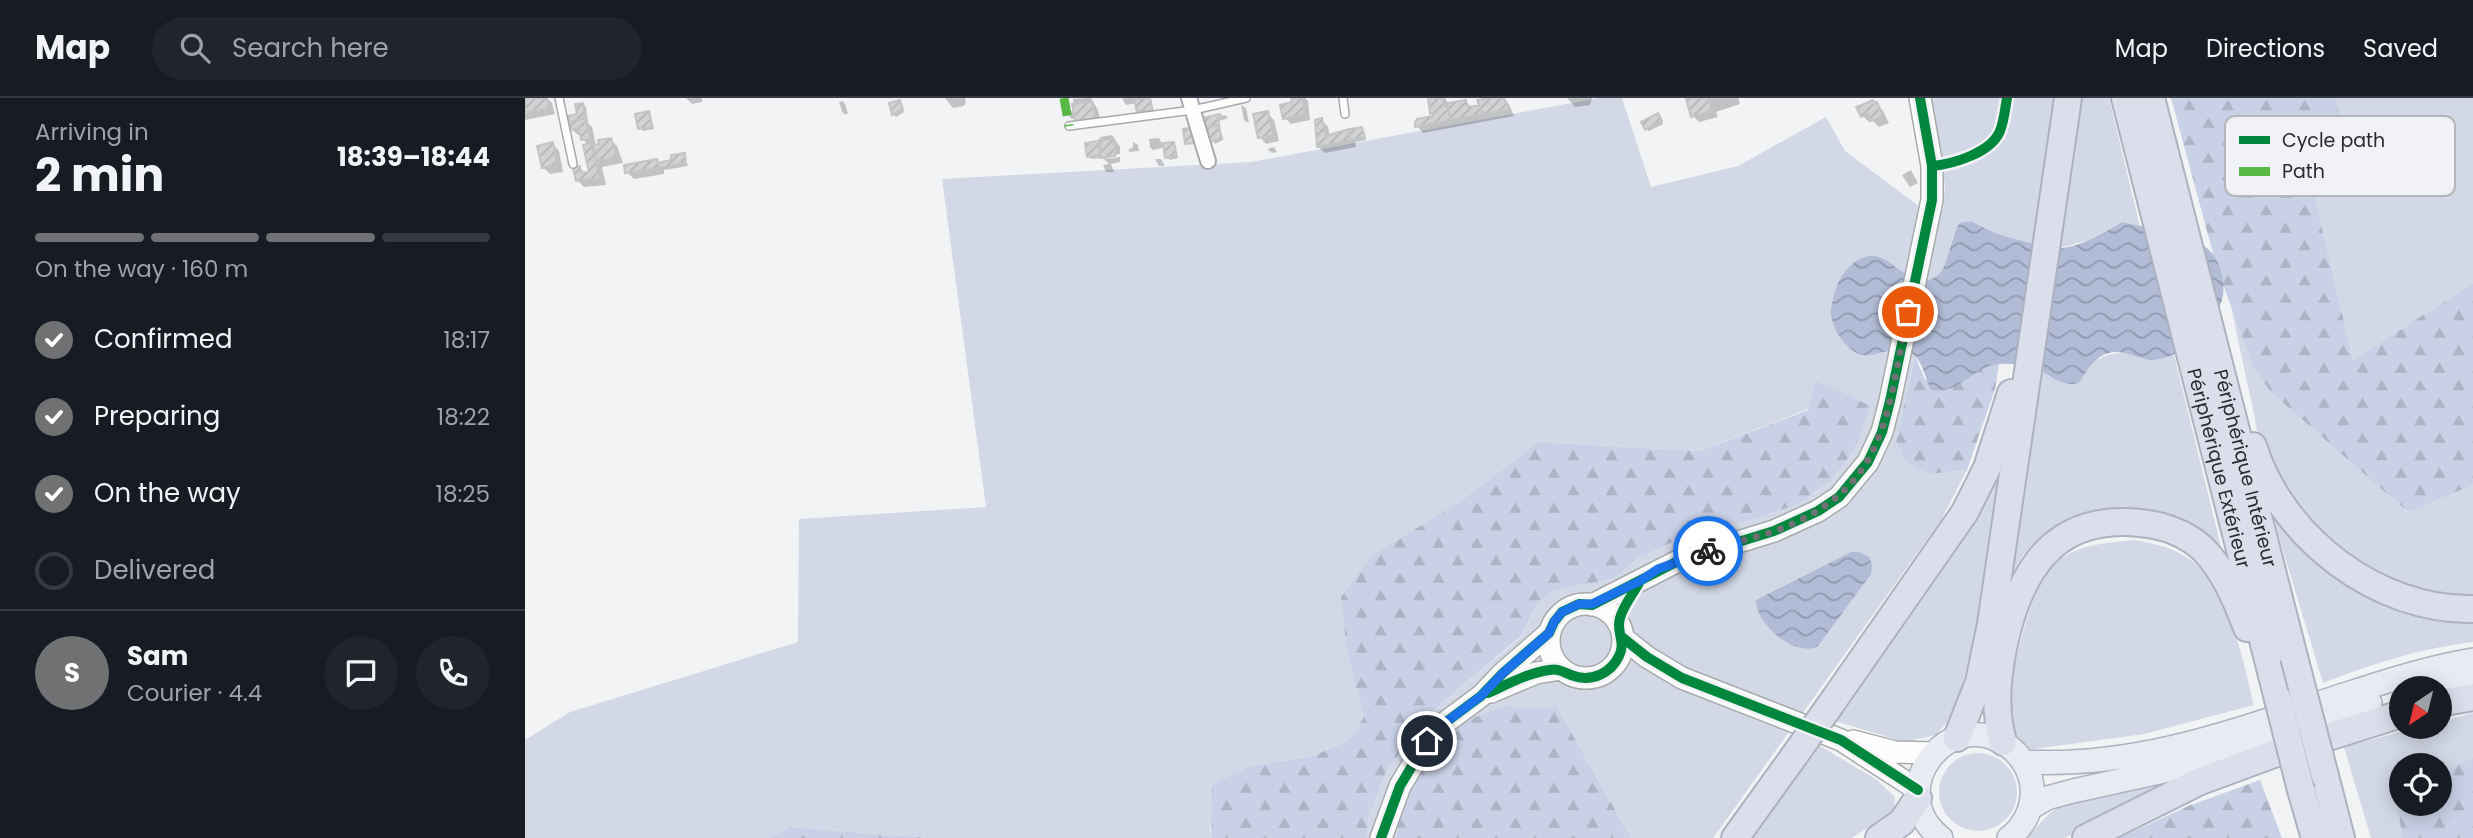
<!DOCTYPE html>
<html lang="en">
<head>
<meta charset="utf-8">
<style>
	body { margin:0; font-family:Poppins,sans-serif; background:#20242c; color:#f1f3f6; height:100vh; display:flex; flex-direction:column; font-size:26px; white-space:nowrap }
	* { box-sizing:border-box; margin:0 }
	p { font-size:23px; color:#9ea1a6 }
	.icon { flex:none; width:38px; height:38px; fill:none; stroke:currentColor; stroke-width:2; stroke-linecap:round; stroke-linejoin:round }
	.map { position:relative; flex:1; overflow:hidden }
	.panel { display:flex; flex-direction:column; background:#171b24; width:525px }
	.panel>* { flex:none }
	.needle { width:46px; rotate:215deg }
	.fabs { position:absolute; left:1864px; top:578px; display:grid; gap:14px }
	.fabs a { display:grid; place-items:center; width:63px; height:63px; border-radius:50%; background:#171b24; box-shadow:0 4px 18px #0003; font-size:35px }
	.pin { position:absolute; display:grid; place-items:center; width:60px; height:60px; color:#fff; margin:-30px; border:4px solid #fff; border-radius:50%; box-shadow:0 2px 7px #0007 }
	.courier { position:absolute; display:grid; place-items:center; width:70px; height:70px; margin:-35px; border:5px solid #1a73e8; border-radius:50%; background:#fff; color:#222; box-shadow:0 2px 9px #0007 }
	.summary em { font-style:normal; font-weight:700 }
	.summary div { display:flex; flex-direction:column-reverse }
	.summary { display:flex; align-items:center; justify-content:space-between; height:119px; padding:0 35px }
	h1 { font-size:46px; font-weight:700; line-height:52px }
	.bar { display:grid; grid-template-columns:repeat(4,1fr); gap:10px 7px; align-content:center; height:84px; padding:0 35px }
	.bar i { height:9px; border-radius:5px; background:#363941 }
	.bar .selected { background:#707172 }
	.bar p { grid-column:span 4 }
	.line { display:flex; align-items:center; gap:18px; padding:0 35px; border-top:2px solid #363941 }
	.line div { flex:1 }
	.round { display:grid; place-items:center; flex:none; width:74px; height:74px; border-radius:37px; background:#20242c }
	ol { padding:0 35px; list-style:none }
	li { display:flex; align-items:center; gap:21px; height:77px }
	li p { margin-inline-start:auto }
	li .icon { padding:7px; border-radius:50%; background:#707172; color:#fff; stroke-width:4 }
	li:last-child { color:#9ea1a6 }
	li i { width:38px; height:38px; border:4px solid #363941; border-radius:50% }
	header { display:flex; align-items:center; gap:42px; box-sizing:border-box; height:98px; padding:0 35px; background:#171b24; border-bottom:2px solid #363941 }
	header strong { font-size:33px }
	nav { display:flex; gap:38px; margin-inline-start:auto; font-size:24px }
	.search { width:490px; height:63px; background:#20242c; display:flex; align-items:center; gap:18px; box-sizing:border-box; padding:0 24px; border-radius:38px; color:#9ea1a6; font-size:26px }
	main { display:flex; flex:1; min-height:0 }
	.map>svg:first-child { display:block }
</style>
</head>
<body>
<header>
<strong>Map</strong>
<div class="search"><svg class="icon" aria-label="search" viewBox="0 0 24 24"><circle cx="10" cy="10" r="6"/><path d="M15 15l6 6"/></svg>Search here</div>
<nav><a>Map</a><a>Directions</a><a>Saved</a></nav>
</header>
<main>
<section class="panel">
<div class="summary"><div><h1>2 min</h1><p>Arriving in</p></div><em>18:39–18:44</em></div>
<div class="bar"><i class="selected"></i><i class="selected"></i><i class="selected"></i><i></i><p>On the way · 160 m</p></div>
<ol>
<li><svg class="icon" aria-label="check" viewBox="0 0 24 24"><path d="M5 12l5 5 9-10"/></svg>Confirmed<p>18:17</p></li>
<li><svg class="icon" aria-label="check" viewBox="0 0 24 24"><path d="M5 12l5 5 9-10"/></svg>Preparing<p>18:22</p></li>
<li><svg class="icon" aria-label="check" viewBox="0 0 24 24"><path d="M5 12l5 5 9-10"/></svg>On the way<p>18:25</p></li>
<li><i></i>Delivered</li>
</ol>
<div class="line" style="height:126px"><b class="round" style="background:#707172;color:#fff">S</b><div><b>Sam</b><p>Courier · 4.4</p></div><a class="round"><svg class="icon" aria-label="chat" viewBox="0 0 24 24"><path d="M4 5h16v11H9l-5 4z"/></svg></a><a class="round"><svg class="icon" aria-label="phone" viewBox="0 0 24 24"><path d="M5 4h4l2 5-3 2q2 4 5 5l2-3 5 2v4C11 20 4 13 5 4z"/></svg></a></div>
</section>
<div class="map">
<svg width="1948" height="740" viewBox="0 0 1948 740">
	<defs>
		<pattern id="forest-firs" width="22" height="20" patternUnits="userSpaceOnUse" patternTransform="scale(1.75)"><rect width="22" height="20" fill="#c9d1e7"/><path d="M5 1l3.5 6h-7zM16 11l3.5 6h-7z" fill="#adb4c6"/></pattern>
		<pattern id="water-waves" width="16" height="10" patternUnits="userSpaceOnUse" patternTransform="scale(1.75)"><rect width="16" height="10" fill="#b2bcd7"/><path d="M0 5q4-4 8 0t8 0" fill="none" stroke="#9199af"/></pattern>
		<pattern id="building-hatch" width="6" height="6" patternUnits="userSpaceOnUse" patternTransform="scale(1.75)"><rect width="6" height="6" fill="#d1d2d3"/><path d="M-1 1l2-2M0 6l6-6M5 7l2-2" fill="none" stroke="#b4b4b5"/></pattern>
	</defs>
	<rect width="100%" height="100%" fill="#f2f3f4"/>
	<path fill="#d2d8e6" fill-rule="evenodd" d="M1074,0h23l29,89 87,-21 88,-49 19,34 75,56 23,3 2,-24 -14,-88h178l31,129 -18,-5 -34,18 -28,8h-17l-18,-7 -13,-1 -41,-19 -12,2c-9,15 -10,38 -17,48 -16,25 -49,-5 -64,-15l-46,44c0,7 -2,15 1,22 4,13 18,34 33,33 19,-2 31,-7 49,1l-19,84 34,34 37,-4 -26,50 -228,318h-82l-74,-131 -56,-1 -35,15 -65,83 -5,34h-30l3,-22 17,-44 39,-54 96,-81 18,-35 16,-12 58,-11 24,-20 44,-21 73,-19 42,-14 33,-23 -14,-101 -7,28 -108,42 -162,-9 -80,61 -111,149 17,65 -15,23 -36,16 -61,10 -42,60 1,12h-280l-141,-11 -21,11h-244v-98l45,-28 228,-70 1,-123 187,-12 -44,-328 309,-17z
		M1811,0h137v185l-120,77 -47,-201 37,-31z
		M1706,207l22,62 154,145 66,-27v113c-80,-5 -128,-34 -176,-97 -15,-20 -30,-41 -38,-65 -4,-11 -5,-24 -8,-36 -7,-32 -14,-63 -20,-95z
		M1603,254l23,8 23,-5 50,204c-11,-11 -22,-27 -35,-34 -54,-31 -126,-19 -166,30 -7,10 -12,23 -18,33l35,-218 39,13c15,-25 22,-28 49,-31z
		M1474,371l-24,169 -21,76 -18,21 -32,7 -69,-21z
		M1741,396l29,42 178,83v23c-52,6 -101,22 -150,41z
		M1609,442c16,3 33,6 47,14 48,25 61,103 73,151l-110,29 -118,16c-7,-7 -16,-16 -18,-26 -5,-21 18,-110 28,-131 4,-9 11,-21 18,-28 20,-21 53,-22 80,-25z
		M1948,615v125h-102l-27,-91 78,-21h17l1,-4zM1876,667h38v38h-38z
		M1290,645l62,37 18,17 -1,12 -11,9 -31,20h-107z
		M1414 694a39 39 0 1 1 78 0a39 39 0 1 1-78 0Z
		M1649,683l-109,57h-38c7,-8 14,-17 22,-24 29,-25 89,-27 125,-33z"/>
	<path fill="url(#forest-firs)" d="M1646,0h165l7,30 -37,31 47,201 120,-77v202l-65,27 -137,-120 -18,-25 -36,-99z
		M1390,258l10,24 51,-7 8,-7 15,-2 -4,25 -28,81 -37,4 -24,-12 -10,-22z
		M1290,282l56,26 -17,44 -25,32 -33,23 -42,14 -73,19 -44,21 -24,20 -58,11 -16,12 -18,34 -96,82 -39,54 -17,44 -3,22h-155l1,-53 40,-19 61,-10 36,-16 15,-23 -17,-65 -6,-55 31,-41 86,-53 80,-61 162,9 108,-41z
		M976,608l56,1 74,131h-235l5,-34 23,-41 42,-42z
		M1948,660v80h-70l-9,-48 7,-3v16h38l1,-31z
		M1735,682l22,58h-163l69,-32z
		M265,729l141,11h-162z"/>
	<path fill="url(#water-waves)" d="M1446,123c17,9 33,16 52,20 7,1 14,6 21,7 27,5 55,-13 78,-26 27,7 63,9 86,27 14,12 19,38 13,54 -7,19 -32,47 -51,53 -5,2 -14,4 -20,4 -16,-3 -31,-13 -47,-5 -10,6 -18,18 -24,28 -17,4 -26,-6 -40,-13 -12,-5 -25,-7 -38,-6 -29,1 -39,31 -70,26 -5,-9 -8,-27 -16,-34 -16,-14 -36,1 -52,-1 -14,-2 -28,-22 -31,-35 -3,-10 1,-22 4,-31 4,-12 11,-23 22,-29 7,-3 14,-6 21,-3 18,6 40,38 61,16 7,-7 12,-37 19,-50z
		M1326,454h8l10,5 3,7 -1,10 -53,72c-21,13 -63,-22 -62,-46z"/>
	<path fill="#0003" d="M0,0h22l5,5 3,11 -30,6z
		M161,0h16v4l-10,2z
		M420,0h20l1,4 -2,4 -11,2z
		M566,0l7,12 3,14 -18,3 -7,-9 -4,1 -3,-3v-5h3l3,3 -2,-15z
		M597,0h11l1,3 17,-3 3,14 -12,2 -5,-11 -11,2z
		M768,0h12l3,3 2,19 -19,4 -6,-6 9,-14z
		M905,0h15l4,7 17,-3 6,6 31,-10 6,6 5,12 -91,17 -6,-7 19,-8 -4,-5z
		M1042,0h25l-2,7 -15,2z
		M1172,0h41l2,6 -24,8 2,5 -19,5 -6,-6z
		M318,3l2,3 3,10h-4l-2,-3 -3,-9z
		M375,4l4,10 -8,5 -3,-3z
		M58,6l3,3 2,16 4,4 4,19 14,-7 7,7 6,17 -21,4 4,18 -22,2 -6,-6 2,-13 6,6 5,-1 -2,-28 -6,-5 -1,-5h-4l-6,-6z
		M1352,6l6,7 6,12 -10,4 -6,-6 -4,1 -6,-6z
		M716,7l5,3 3,15 -5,-3z
		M124,15l2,3 3,13 -11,2 -3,-3z
		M742,15l7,7 5,21 -13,3 -6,-7z
		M700,17l3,3 -9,3 4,19 -8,4 -10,-25z
		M1135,20l3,6 -14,7 -3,-2z
		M797,22l6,7 2,9 32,-8 4,12 -11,2 1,5 -31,6 -7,-6z
		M587,37l8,12v7l-14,2v3l14,-2v5l-9,2 3,8h-8l-3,-7 6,-1 -6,-6 -12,1 -2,-3 9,-13 3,3 -1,-9z
		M634,40l4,7 10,-1 3,3 2,11 -8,2 -3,-3 -2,-10 -12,3 -3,-3 -1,-8z
		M608,44l5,3 1,6 -9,1 -2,-2 5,-3z
		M28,46l6,7 4,21 -13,2 -7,-7z
		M749,49l3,5 -5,1 -5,-4z
		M159,57l4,11 -24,4v4l-30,5 -7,-7 30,-11 2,3 14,-3z
		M630,61h6l4,7h-6z
		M1386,72l7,13 -8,4 -8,-12z"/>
	<path fill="url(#building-hatch)" stroke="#c4c5c6" stroke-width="2" d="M0,0h22l2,10 -24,5z
		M625,0l2,12 -15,2 -3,-13z
		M766,0h12l1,16 -21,5 -3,-14 12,-3z
		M903,0h15l2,9h3l2,13 -35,7v-5l2,-3 16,-3v-3l-3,1z
		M964,0h15l5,12 -26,4 -6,-14z
		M1165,0h18l4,13 -21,6 -5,-18z
		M375,2l3,9 -11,6 -3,-12z
		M941,2l2,7 11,-2 4,9 -33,6 -2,-17z
		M1348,2l1,3 3,-1 6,14 -12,5 -3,-7 -7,3 -5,-10z
		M567,4l3,16 -20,3 -3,-17z
		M58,5l3,15 -17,4 -1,-6 9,-2 -2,-10z
		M124,13l3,16 -14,2 -3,-15z
		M743,13l5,24 -15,3 -5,-24z
		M1133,15l4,8 -17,9 -4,-8z
		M695,16l1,3 -3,1 1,7 -13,2 -3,-9z
		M61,20l4,21 -9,1 -2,-12 -9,2 -1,-8z
		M797,20l4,18 23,-7 1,11 -33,7 -2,-27z
		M693,28l4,12 -12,4 -4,-15z
		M671,29l1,16 -12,1 -2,-15z
		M837,29l3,10 -15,3 -1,-11z
		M86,40l6,19 -21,4 -3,-16 6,-1 -1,-4z
		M589,41l1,17 -14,2 -2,-18z
		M574,43l1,15 -13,1 -2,-14z
		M28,44l4,23 -15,3 -5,-22z
		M649,44l2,14 -11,2 -2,-15z
		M66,45l9,35 -24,3 -3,-13 7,-2 1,7 8,-1 -6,-27z
		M160,55l1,10 -27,5 -1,-5 13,-3v-5z
		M132,61l2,9 -34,5 -1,-8z"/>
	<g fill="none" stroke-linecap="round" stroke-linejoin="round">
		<g stroke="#a9aaab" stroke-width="10">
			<path id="lane" d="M34,0l14,66
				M818,0l2,16
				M544,28l124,-16 53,-12"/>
		</g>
		<g stroke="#a9aaab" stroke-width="18">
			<path id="street" d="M664,0l19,63"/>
		</g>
		<g stroke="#a9aaab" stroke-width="24">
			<path id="secondary" d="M1024 543a37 37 0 1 1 74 0a37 37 0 1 1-74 0Z
				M1067,507l88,-45 94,-29 44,-20 21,-14 29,-35 14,-30 8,-31 42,-201v-34l-12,-68
				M1098,540l24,19 35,21 159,62 77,50
				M966,594l45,-19 25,-4
				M1328,643l42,11 38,1
				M856,740l19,-52 27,-45 19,-19 35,-26 22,-23 46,-40"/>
		</g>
		<g stroke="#adb2bf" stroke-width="26">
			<path id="primary" d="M1893,590l55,-9
				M1498,664c119,6 216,-33 327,-69 40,-13 81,-26 123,-33
				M1505,710l17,-10 26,-7 109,-24 188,-64
				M1416,740c-59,-46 7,-135 67,-92 13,9 22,24 24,40 2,20 -7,40 -23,52"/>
		</g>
		<g stroke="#adb2bf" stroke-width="30">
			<g id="highway">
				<path id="s1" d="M1600,0l153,601"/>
				<path id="s2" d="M1626,0l143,559"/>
				<path d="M1728,348c28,91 124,165 220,163"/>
				<path d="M1914,605l34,-6"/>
				<path d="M1306,606l134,-192 22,-44 24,-75"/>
				<path d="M1432,640l22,-56 12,-58 77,-526"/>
				<path d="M1478,644c-9,-32 -6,-62 0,-94 16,-77 50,-134 137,-125 22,2 46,10 63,26 21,21 34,52 44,79"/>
				<path d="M1800,678l16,62"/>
				<path d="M1776,692l14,48"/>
				<path d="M1210,740l57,-79"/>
				<path d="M1354,740l23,-16 16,-24"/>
				<path d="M1561,740l112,-56 73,-27 130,-41"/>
			</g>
		</g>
		<use href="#lane" stroke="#fdfdfd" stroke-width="7"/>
		<use href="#street" stroke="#fdfdfd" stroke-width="14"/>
		<use href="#secondary" stroke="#fdfdfd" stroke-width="21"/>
		<use href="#primary" stroke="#e9ebf3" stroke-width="23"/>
		<use href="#highway" stroke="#dbdfec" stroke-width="26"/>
		<g stroke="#adb2bf" stroke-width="30" stroke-linecap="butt">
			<path id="highway-bridge" d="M1769,559l31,119
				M1753,601l23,91
				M1267,661l39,-55"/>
		</g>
		<use href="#highway-bridge" stroke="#dbdfec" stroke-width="26"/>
		<path stroke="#58b947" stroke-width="9" stroke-dasharray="18 9" stroke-linecap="butt" d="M539,0l5,28"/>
		<g stroke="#f1f2f5" stroke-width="15">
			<path id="cycleway" d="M1407,68c21,-2 59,-13 68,-35 4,-10 5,-22 7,-33
				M1098,540l24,19 35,21 159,62 77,50
				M963,595c20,-9 40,-20 61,-23 11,-2 15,3 25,6 18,6 37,-3 45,-20 6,-12 0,-19 0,-31 0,-14 15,-32 21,-44
				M856,740l19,-52 27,-45 19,-19 35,-26 22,-23 46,-40 5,-11 8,-10 17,-8 13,1 88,-45 94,-29 44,-20 21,-14 29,-35 14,-30 8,-31 42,-201v-34l-12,-68"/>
		</g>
		<use href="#cycleway" stroke="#00873e" stroke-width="10"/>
	</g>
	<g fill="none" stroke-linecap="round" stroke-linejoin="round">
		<path stroke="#707172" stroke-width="7" stroke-dasharray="0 12.6" d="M1183,453c22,-8 45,-13 67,-20 114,-42 111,-117 133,-219"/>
		<path stroke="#1a73e8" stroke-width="9" d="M902,643l19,-19 35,-26 22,-23 46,-40 5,-11 8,-10 17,-8h13l48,-23 18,-12 50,-18"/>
	</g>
	<g text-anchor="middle" stroke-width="5" stroke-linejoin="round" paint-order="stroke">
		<g font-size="19" fill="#2a2b2c" stroke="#f1f2f5">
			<text dy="7" stroke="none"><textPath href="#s1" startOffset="382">Périphérique Extérieur</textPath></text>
			<text dy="7" stroke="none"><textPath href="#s2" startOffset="382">Périphérique Intérieur</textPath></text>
		</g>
	</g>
	<rect x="1700" y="18" width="230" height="80" rx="10" fill="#f1f2f5" stroke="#b5b6b9" stroke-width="2"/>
	<rect x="1714" y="38" width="31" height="8" fill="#00873e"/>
	<rect x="1714" y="69" width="31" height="9" fill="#58b947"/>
	<g font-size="19" fill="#2a2b2c">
		<text x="1757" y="49">Cycle path</text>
		<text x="1757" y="80">Path</text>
	</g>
</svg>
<div class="fabs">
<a><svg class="needle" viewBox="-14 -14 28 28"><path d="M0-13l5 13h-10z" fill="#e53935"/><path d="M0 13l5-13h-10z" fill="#9ea1a6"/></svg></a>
<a><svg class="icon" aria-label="locate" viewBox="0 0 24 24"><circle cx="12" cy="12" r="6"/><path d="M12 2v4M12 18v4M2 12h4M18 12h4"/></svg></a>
</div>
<div class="pin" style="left:1383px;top:214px;background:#ea580c"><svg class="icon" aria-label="bag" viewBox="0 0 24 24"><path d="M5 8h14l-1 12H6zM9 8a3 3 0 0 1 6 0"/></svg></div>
<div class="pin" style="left:902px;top:643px;background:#1f2937"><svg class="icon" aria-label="home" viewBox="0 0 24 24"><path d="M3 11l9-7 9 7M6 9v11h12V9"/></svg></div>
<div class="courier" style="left:1183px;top:453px"><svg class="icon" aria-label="bike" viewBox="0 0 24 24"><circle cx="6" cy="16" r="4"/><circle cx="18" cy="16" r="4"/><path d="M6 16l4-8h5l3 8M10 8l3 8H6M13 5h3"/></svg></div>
</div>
</main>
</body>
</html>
